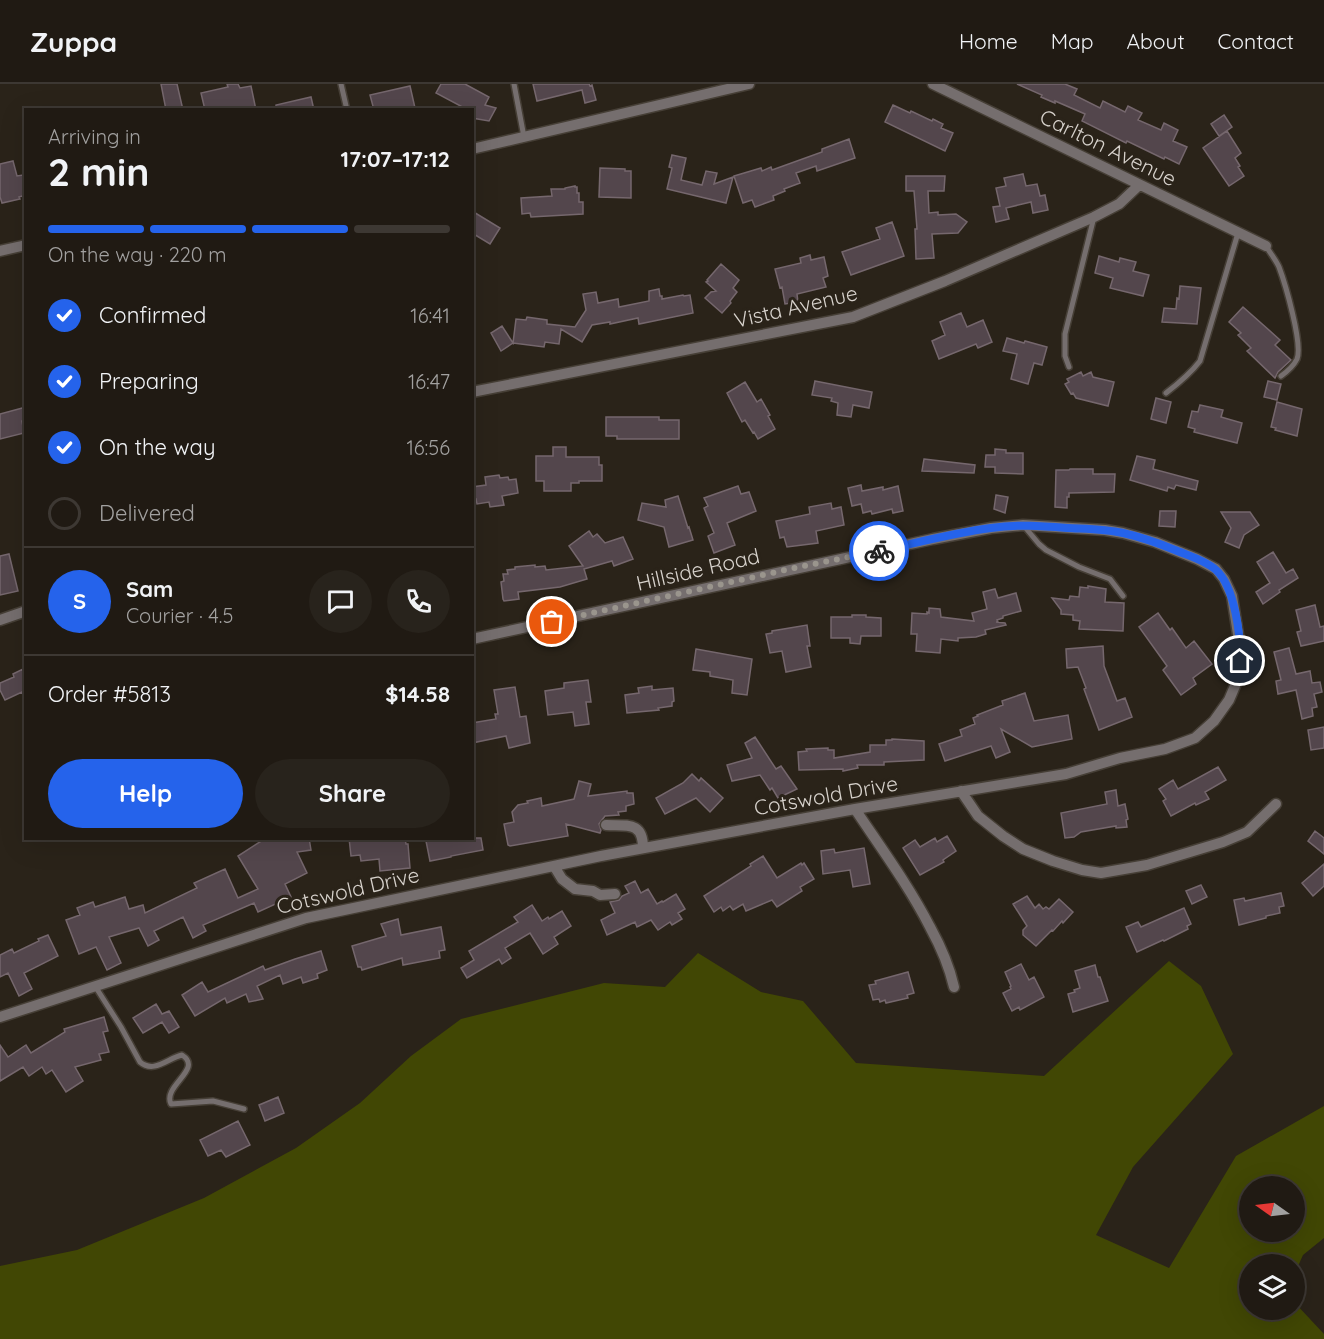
<!DOCTYPE html>
<html lang="en">
<head>
<meta charset="utf-8">
<style>
	body { margin:0; font-family:Quicksand,sans-serif; background:#28231c; color:#f1f3f6; height:100vh; display:flex; flex-direction:column; font-size:22px; white-space:nowrap }
	* { box-sizing:border-box; margin:0 }
	p { font-size:20px; color:#a2a1a0 }
	.icon { flex:none; width:33px; height:33px; fill:none; stroke:currentColor; stroke-width:2; stroke-linecap:round; stroke-linejoin:round }
	.map { position:relative; flex:1; overflow:hidden }
	.panel { position:absolute; left:24px; top:24px; width:450px; height:732px; display:flex; flex-direction:column; background:#201a13; border-radius:0px; box-shadow:0 6px 24px #0002,0 0 0 2px #3d3833 }
	.panel>* { flex:none }
	.needle { width:39px; rotate:284deg }
	.fabs { position:absolute; left:1239px; top:1092px; display:grid; gap:12px }
	.fabs a { display:grid; place-items:center; width:66px; height:66px; border-radius:50%; background:#201a13; box-shadow:0 6px 24px #0002,0 0 0 2px #3d3833; font-size:30px }
	.pin { position:absolute; display:grid; place-items:center; width:51px; height:51px; color:#fff; margin:-26px; border:3px solid #fff; border-radius:50%; box-shadow:0 2px 6px #0007 }
	.courier { position:absolute; display:grid; place-items:center; width:60px; height:60px; margin:-30px; border:4px solid #2563eb; border-radius:50%; background:#fff; color:#222; box-shadow:0 2px 8px #0007 }
	.head em { font-style:normal; font-weight:800 }
	.head div { display:flex; flex-direction:column-reverse }
	.head { display:flex; align-items:center; justify-content:space-between; height:102px; padding:0 24px }
	h1 { font-size:39px; font-weight:800; line-height:45px }
	.bar { display:grid; grid-template-columns:repeat(4,1fr); gap:9px 6px; align-content:center; height:72px; padding:0 24px }
	.bar i { height:8px; border-radius:4px; background:#3d3833 }
	.bar .on { background:#2563eb }
	.bar p { grid-column:span 4 }
	.line { display:flex; align-items:center; gap:15px; padding:0 24px; border-top:2px solid #3d3833 }
	.line div { flex:1 }
	.round { display:grid; place-items:center; flex:none; width:63px; height:63px; border-radius:32px; background:#28231c }
	ol { padding:0 24px; list-style:none }
	li { display:flex; align-items:center; gap:18px; height:66px }
	li p { margin-inline-start:auto }
	li .icon { padding:6px; border-radius:50%; background:#2563eb; color:#fff; stroke-width:4 }
	li:last-child { color:#a2a1a0 }
	li i { width:33px; height:33px; border:3px solid #3d3833; border-radius:50% }
	.cta { display:flex; gap:12px; margin-top:auto; padding:12px 24px }
	.cta a { flex:1; height:69px; border-radius:36px; background:#2563eb; color:#fff; font-size:24px; font-weight:800; line-height:69px; text-align:center }
	.cta a+a { background:#28231c; color:#f1f3f6 }
	header { display:flex; align-items:center; gap:36px; box-sizing:border-box; height:84px; padding:0 30px; background:#201a13; border-bottom:2px solid #3d3833 }
	header strong { font-size:28px }
	nav { display:flex; gap:33px; margin-inline-start:auto; font-size:21px }
	.map>svg:first-child { display:block }
</style>
</head>
<body>
<header>
<strong>Zuppa</strong>
<nav><a>Home</a><a>Map</a><a>About</a><a>Contact</a></nav>
</header>
<div class="map">
<svg width="1324" height="1255" viewBox="0 0 1324 1255">
	<rect width="100%" height="100%" fill="#2a2319"/>
	<path fill="#414704" fill-rule="evenodd" d="M698,869l63,39 42,9 53,62 188,13 125,-115 32,25 32,68 -100,113 -37,68 73,33 67,-112 88,-50v132l-21,17 -8,18 -1,-9h-44v46h44l1,-7 29,31v5h-1324v-73l77,-16 127,-52 92,-50 64,-45 51,-47 50,-37 143,-36 61,4zM1250,1102h44v46h-44z"/>
	<path fill="#53464c" stroke="#75676d" stroke-width="1.5" d="M161,0h16l6,26h-17z
		M227,0h11l2,4 11,-2 5,24h-51l-4,-17 27,-6z
		M441,0h24l24,13 -4,8 11,3 -7,13 -17,-3v-8h-4l-32,-17z
		M533,0h56l1,2 2,-1 4,15 -11,3 -3,-13 -45,11z
		M1017,0h48l12,5 -3,6 26,13 3,-7 22,11 3,-6 14,7 -4,7 23,10 3,-7 14,7 -5,11 14,6 -8,17 -14,-7 -1,2 -37,-18 -1,2 -44,-22 3,-7 -30,-13v2l-14,-6 1,-2z
		M410,2l5,22 -7,2h-34l-4,-15z
		M311,13l3,13h-38v-5z
		M893,21l17,8 1,-2 21,10 1,-2 10,5 -2,4 12,5 -8,18 -60,-29z
		M1224,31l8,12 -13,9 -8,-12z
		M1227,47l14,22 -6,5 5,8 -2,1 6,9 -15,10 -26,-38z
		M849,55l6,19 -38,13 -1,-5 -20,7 4,10 -16,6 1,2 -12,5 1,4 -19,7 -3,-7 -9,3 -9,-27 27,-8 1,3 9,-4 1,3 50,-18v-3z
		M672,71l14,3 -5,22 21,5 4,-14 11,2 -3,11 19,-7 -7,26 -59,-14 5,-21 -3,-1z
		M13,77l4,15 6,-1 3,12v8l-7,2 1,2 -18,4 -2,-6v-33z
		M600,84l25,1v2h6v27l-32,-1z
		M1023,90l3,12 11,-2 3,12 5,-1 3,15 -15,3 -2,-11 -25,6 3,11 -13,3 -3,-15 7,-1 -4,-18 10,-2 -2,-8z
		M906,92h39l-1,15h-16l1,22 9,-1v3l18,-1 11,8 -9,11 -26,1 2,24 -18,1 -1,-30h2l-3,-38h-8z
		M575,102v1h2v6h2v9h4v12l-52,3 -1,-4 -8,1 -1,-16 31,-2 -1,-7h14v-1z
		M472,127l28,17 -10,16 -18,-11z
		M892,138l12,34 -53,19 -9,-23 38,-13 -4,-11z
		M810,171l1,5 13,-3 4,19 -5,2 3,9 -29,7 1,8 -13,2 -3,-17 -2,1 -5,-19 26,-6 -1,-5z
		M1099,172l20,6 1,-4 16,4 -3,9 16,4 -6,21 -33,-8 3,-10 -18,-5z
		M721,180l18,16 -6,8 4,4 -7,9 1,2 -9,10 -17,-15 6,-6 5,-1 -10,-9 2,-1 -1,-1z
		M1180,202l21,2 -4,36 -35,-2 2,-14 12,1 1,-11 2,1z
		M659,205l1,7h2v3l21,-4 1,1 6,-1 3,18 -54,11 -1,-6 -28,6v-2l-18,3 -10,17 -21,-13 -2,15 -14,-2 -1,5 -31,-4 -12,8 -10,-18 11,-7 11,17 3,-24 10,1 1,-3 20,3v4l28,3 11,-17 -3,-16 13,-2 2,11 20,-4 1,8 30,-6v-10z
		M1243,223l37,33 -5,5 16,15 -13,12 -3,6 -28,-27 4,-3 -13,-13 3,-2 -12,-11z
		M961,229l6,14 16,-7 9,22 -14,6 -2,-4 -37,15 -7,-18 13,-6 -5,-13z
		M1007,254l17,5 1,-2 22,6 -5,18 -8,-2 -6,21 -17,-5 6,-25 -14,-3z
		M1081,288l2,4 8,-4 2,5 21,5 -6,24 -32,-8 -3,-5 -2,1 -6,-10 4,-2 -2,-3z
		M815,297l57,11 -3,16 -16,-3 -2,12 -14,-2 1,-12 -7,-2 1,-3 -20,-3z
		M1268,297l13,3 -4,16 -13,-3z
		M745,298l12,20 4,-3 9,16 -2,1 7,13 -17,10 -4,-7 -1,1 -8,-13 -3,2 -15,-29z
		M1156,314l15,4 -5,21 -15,-4z
		M1277,318l25,7 -5,27 -22,-6 1,-2 -5,-1z
		M1200,321l23,5 -2,7 21,6 -5,20 -43,-11 1,-3 -7,-2 4,-16 6,1z
		M26,323v13l-4,1 2,12 -24,6v-25z
		M606,333h53v3h20v19h-62v-3h-11z
		M553,363h13v10h33v8h3v16h-23v2h-8v8h-27v-10h-8v-25h17z
		M995,365l11,1v3h17v21l-28,-1v-6h-10l1,-12h9z
		M1137,372l18,4 -2,9 45,12 -2,9 -20,-5 -2,4 -6,-2 -1,4 -37,-11z
		M924,375l51,6 -1,8 -52,-2z
		M1070,385h23v5h22l-1,18 -45,1v4h-2v11l-12,-1 1,-37h13z
		M499,391l1,3 8,-1 1,3 7,-1 2,14 -16,3 2,9 -14,2 -1,-5 -12,2 -1,-5 -4,1v-13l14,-2 -1,-8z
		M861,401l1,6 21,-4v3l15,-4 5,25 -10,2 -1,-4 -20,5 -1,-3 -8,2 -2,-9 -9,2 -4,-18z
		M738,402l3,8 8,-2 7,19 -29,12 8,22 -21,8 -6,-17 6,-3 -10,-25 4,-2 -4,-8z
		M996,411l12,2 -3,16 -11,-4z
		M678,412l10,32 1,-1 4,13 -24,7 -5,-20 -26,-7 4,-17 24,4 -1,-7z
		M831,419l1,6 9,-2 3,18 -28,6 2,12 -31,4 -3,-10 -4,1 -4,-17 34,-7 -1,-7z
		M1160,427h16l-1,16 -16,-1z
		M1221,428h29l9,13 -15,10 -5,13 -14,-6 6,-14z
		M589,447l4,6 4,-3 8,9 18,-6 10,22 -19,7 -2,-5 -28,8 3,10 -27,8 -42,5 1,7 -15,2 -1,-2 -2,-17 3,-1 -1,-7h5l-1,-4 8,-1v-2l20,-2v2l10,-1 1,4 37,-4 -14,-20z
		M1273,468l13,21 7,-4 5,9 -19,12 1,2 -17,12 -7,-12 14,-9 -13,-21z
		M9,470l9,37 -18,4v-39z
		M1088,502l18,3 -1,13 19,1 -1,28 -44,-2 1,-8 -7,-1v-5l-12,-1v-4l-9,-12 17,2 1,-4 9,1 1,-10 8,1z
		M995,505l3,9 18,-5 5,18 -18,5v2l-6,2 1,2h-2l9,1 1,2 -21,5 1,4 -10,3 -18,1v3l-17,-2 -1,14 -24,-2 1,-17h-6l1,-21 15,1v-2l2,1v-5l11,1 1,8 33,4 -2,-8 15,-4 -4,-17z
		M1315,521l5,22 4,-1v15l-23,5 -4,-14 4,-1 -5,-21z
		M1158,529l12,17 2,-2 14,20 8,-7 18,23 -19,14 3,6 -15,11 -18,-25 4,-4 -28,-39z
		M852,531h14v2l15,1v18h-20l-1,8 -10,-1v-5h-19v-21h21z
		M807,541l3,21h-3l4,21 -25,5 -4,-21 -12,2 -4,-19 6,-1v-2z
		M1103,562l1,20 13,35 8,-3 7,19 -33,13 -15,-41 2,-1 -8,-21 -11,1 -1,-19z
		M1289,564l7,26 14,-3 2,12 8,-1 2,10 -8,2 3,13 -5,1 1,8 -11,3 -6,-29 -18,4 -2,-13 5,-1 -7,-28z
		M696,565l56,10 -5,36 -15,-2 1,-13 -23,-4v-4l-17,-2z
		M23,585l1,3 2,-1v28l-4,-7 -17,8 -5,-10v-7l14,-6 -1,-3z
		M588,596l3,22h-5l3,22 -14,2 -2,-14 -25,3 -3,-24 19,-3v-5z
		M652,602v4l21,-2 1,13 -2,1v4l-14,2 1,2 -32,3 -2,-18 14,-2 -1,-5z
		M515,603l5,30 6,-1 4,27 -21,5 -3,-12 -34,7v-20l24,-4 -1,-5h3l-4,-24z
		M1025,609l9,28 34,-6 4,24 -40,8 -31,-18 9,23 -14,6 -5,-12 -46,15 -6,-17 23,-8 -2,-6 15,-6 -2,-6 5,-2 -1,-1 26,-10 -1,-4z
		M1324,643v21l-13,2 -3,-20z
		M755,653l21,32 5,-3 16,23 -19,9 -6,-10 -2,2 -10,-15 -28,6 -5,-16 25,-7 -7,-15z
		M892,655l32,2v19l-40,2v3h-27l1,3 -15,3v-2l-44,1 -1,-18 9,-1 -1,-2 22,-1v2h6v8l36,-6v-7h16v-5h6z
		M1218,683l8,13 -21,12 4,7 -13,6 -1,-2 -24,13 -8,-15 3,-2 -7,-10 14,-9 5,9z
		M692,690l7,7 2,-3 22,20 -13,14 -14,-14 -31,16 -9,-16 27,-15z
		M579,697l12,3 -3,12 39,-5v2h6l1,11 -8,2v5l-8,1 1,3 -14,1 -6,8 2,6 -1,3 -34,-9 2,12 -58,10 -2,-1 -4,-21 10,-2 -2,-10 6,-7 10,-2 -1,-2 14,-3 1,8 32,-7z
		M1116,706l2,16 7,-2 3,15 -2,1 1,7 -11,1v-2l-35,6 -7,5 -9,1 -4,-25 46,-9 -2,-12z
		M1315,747l9,7v16l-16,-13z
		M947,752l9,15 -13,9 1,2 -24,13 -17,-27 12,-8 5,7 15,-9 2,4z
		M266,754h43l2,12 -14,2 10,21 -22,11 6,13 -33,15 -4,-9 -51,22 3,6 -13,7 -10,-21 -29,14 5,9 -11,6 -9,-18 -30,9 12,26 -14,7 -11,-23 -17,7 -13,-34 14,-5 -3,-7 16,-6 2,5 30,-10 4,12 14,-4 2,8 52,-25 -3,-5 31,-14 13,29 20,-9 -20,-33z
		M349,754h56l1,6h2l2,24 -30,3 -1,-12 -18,2 -1,-6 -9,1z
		M441,754h40l2,12 -32,6v1l-21,4 -4,-20z
		M864,764l6,36 -17,3 -3,-17 -27,4 -2,-23 13,-2 1,4z
		M763,772l14,22 24,-15 1,2 2,-2 10,16 -14,8 2,4 -25,16 -5,-7 -26,11 -3,-7 -10,6 -3,-4 -7,5 -2,-4 -7,5 -10,-16 47,-30 -1,-2z
		M1324,780v22l-11,10 -11,-13z
		M635,797l6,12 7,-4 9,15 5,-3 1,1 13,-8 9,15 -7,4 4,6 -10,6 -2,-3 -12,8 -7,-10 -14,7 -2,-5 -28,13 -6,-15 14,-7 -5,-11 9,-2 3,-4 7,-3 -4,-7z
		M1201,801l6,12 -15,7 -6,-13z
		M1281,809l3,13 -5,1 1,6 -14,3v2l-27,7 -5,-25 10,-2 1,3z
		M1027,812l8,12 4,-4 4,5 3,-2 3,2 10,-10 14,13 -10,11 -1,-2 -9,10 -1,-1 -16,16 -13,-11v-5l4,-4 -14,-22z
		M532,821l10,16 6,-4 1,2 13,-8 9,15 -17,11 4,7 -15,10 -13,-21 -25,15 6,10 -9,6 -3,-5 -32,19 -6,-10 13,-8 -5,-9 49,-29 -4,-5z
		M1184,824l7,16 -4,2 1,3 -24,12 -1,-1 -26,12 -11,-25 12,-5 3,5z
		M398,835l3,16 40,-8 4,23 -6,1 1,7 -37,7 -1,-7 -40,12 -1,-3h-3l-6,-21 34,-10 -5,-12z
		M48,851l10,21 -34,17 8,16 -13,7 -11,-23 -8,4v-22l12,-6 2,4 25,-12 -1,-2z
		M321,867l6,19 -10,4 1,4 -15,5 -2,-6 -18,7 -3,-9 -23,11 6,13 -14,3 -3,-8 -19,9 -2,-5 -30,18 -13,-21 20,-13 6,10 55,-26 2,4 30,-11z
		M1021,880l8,16 5,-3 10,20 -24,13 -1,-3 -7,4 -9,-18 8,-4 -1,-2 1,-1 -6,-14z
		M1095,881l3,12h2l8,24 -35,11 -5,-18 7,-2 -1,-2 6,-2 -5,-17z
		M908,888l6,21 -7,2 1,3 -22,5 -1,-3 -5,2 -1,-3 -6,1 -4,-15 7,-1 -1,-3z
		M156,920l6,10 7,-3 10,16 -10,6 -7,-11 -19,11 -10,-15z
		M104,933l4,14 -5,1 6,20 -10,2 2,6 -26,7 8,14 -17,11 -14,-22 -6,4 -4,-7 -13,9 -6,-9 -23,14v-36l8,12 18,-12 5,8 34,-21 -1,-3z
		M278,1013l6,16 -19,8 -6,-16z
		M238,1037l12,24 -24,12 -5,-7 -13,6 -8,-16z"/>
	<g fill="none" stroke-linecap="round" stroke-linejoin="round">
		<g stroke="#463f36" stroke-width="8">
			<path id="lane" d="M341,0l6,26
				M514,0l10,53
				M1266,162c4,7 10,14 13,21 6,16 24,77 18,92 -4,8 -9,12 -16,17
				M1069,283l-4,-11v-22l29,-117
				M1166,309c13,-10 24,-19 34,-32l38,-128
				M1024,442l15,18 7,6 33,17 31,12 13,17
				M95,902l26,41 19,35c14,12 28,-4 42,-7 22,14 -20,31 -11,49l42,-3 31,8"/>
		</g>
		<g stroke="#463f36" stroke-width="13">
			<path id="street" d="M933,0l333,162
				M472,65l277,-65
				M0,167l26,-6
				M472,308l381,-75 92,-36 149,-64 25,-13 20,-19
				M0,536l26,-9
				M961,707l17,25 25,20 20,13 30,12 29,9 19,3 46,-8 76,-23 24,-10 29,-28
				M855,725c26,39 54,77 75,118 11,20 19,38 24,60
				M606,741c21,1 37,-4 37,23
				M554,782l8,13 13,10 18,2 7,4 15,-1
				M0,933l306,-99 295,-62 254,-47 211,-35 54,-16 45,-9 30,-11 19,-17 15,-21 11,-26v-27l-8,-51 -8,-17 -8,-10 -19,-10 -42,-17 -32,-9 -18,-3 -82,-5 -32,3 -58,11 -461,100"/>
		</g>
		<use href="#lane" stroke="#756e6e" stroke-width="5"/>
		<use href="#street" stroke="#756e6e" stroke-width="10"/>
	</g>
	<g fill="none" stroke-linecap="round" stroke-linejoin="round">
		<path stroke="#9a958d" stroke-width="6" stroke-dasharray="0 10.8" d="M552,538l247,-55 80,-16"/>
		<path stroke="#2563eb" stroke-width="8" d="M879,467c37,-8 74,-18 112,-23 26,-4 51,-2 77,0 18,1 37,1 55,5 18,4 35,10 52,17 12,5 32,11 41,20 19,17 25,67 24,91"/>
	</g>
	<g text-anchor="middle" stroke-width="6" stroke-linejoin="round" paint-order="stroke">
		<g font-size="21" fill="#d7d2cc" stroke="#2a2319">
			<text transform="translate(1108 64) rotate(26)" y="7">Carlton Avenue</text>
			<text transform="translate(796 223) rotate(-13)" y="7">Vista Avenue</text>
			<text transform="translate(698 486) rotate(-13)" y="7">Hillside Road</text>
			<text transform="translate(826 712) rotate(-10)" y="7">Cotswold Drive</text>
			<text transform="translate(348 807) rotate(-13)" y="7">Cotswold Drive</text>
		</g>
	</g>
</svg>
<div class="fabs">
<a><svg class="needle" viewBox="-14 -14 28 28"><path d="M0-13l5 13h-10z" fill="#e53935"/><path d="M0 13l5-13h-10z" fill="#a2a1a0"/></svg></a>
<a><svg class="icon" aria-label="layers" viewBox="0 0 24 24"><path d="M12 4l9 5-9 5-9-5zM3 14l9 5 9-5"/></svg></a>
</div>
<div class="pin" style="left:552px;top:538px;background:#ea580c"><svg class="icon" aria-label="bag" viewBox="0 0 24 24"><path d="M5 8h14l-1 12H6zM9 8a3 3 0 0 1 6 0"/></svg></div>
<div class="pin" style="left:1240px;top:577px;background:#1f2937"><svg class="icon" aria-label="home" viewBox="0 0 24 24"><path d="M3 11l9-7 9 7M6 9v11h12V9"/></svg></div>
<div class="courier" style="left:879px;top:467px"><svg class="icon" aria-label="bike" viewBox="0 0 24 24"><circle cx="6" cy="16" r="4"/><circle cx="18" cy="16" r="4"/><path d="M6 16l4-8h5l3 8M10 8l3 8H6M13 5h3"/></svg></div>
<section class="panel">
<div class="head"><div><h1>2 min</h1><p>Arriving in</p></div><em>17:07–17:12</em></div>
<div class="bar"><i class="on"></i><i class="on"></i><i class="on"></i><i></i><p>On the way · 220 m</p></div>
<ol>
<li><svg class="icon" aria-label="check" viewBox="0 0 24 24"><path d="M5 12l5 5 9-10"/></svg>Confirmed<p>16:41</p></li>
<li><svg class="icon" aria-label="check" viewBox="0 0 24 24"><path d="M5 12l5 5 9-10"/></svg>Preparing<p>16:47</p></li>
<li><svg class="icon" aria-label="check" viewBox="0 0 24 24"><path d="M5 12l5 5 9-10"/></svg>On the way<p>16:56</p></li>
<li><i></i>Delivered</li>
</ol>
<div class="line" style="height:108px"><b class="round" style="background:#2563eb;color:#fff">S</b><div><b>Sam</b><p>Courier · 4.5</p></div><a class="round"><svg class="icon" aria-label="chat" viewBox="0 0 24 24"><path d="M4 5h16v11H9l-5 4z"/></svg></a><a class="round"><svg class="icon" aria-label="phone" viewBox="0 0 24 24"><path d="M5 4h4l2 5-3 2q2 4 5 5l2-3 5 2v4C11 20 4 13 5 4z"/></svg></a></div>
<div class="line" style="height:78px"><div>Order #5813</div><b>$14.58</b></div>
<div class="cta"><a>Help</a><a>Share</a></div>
</section>
</div>
</body>
</html>
